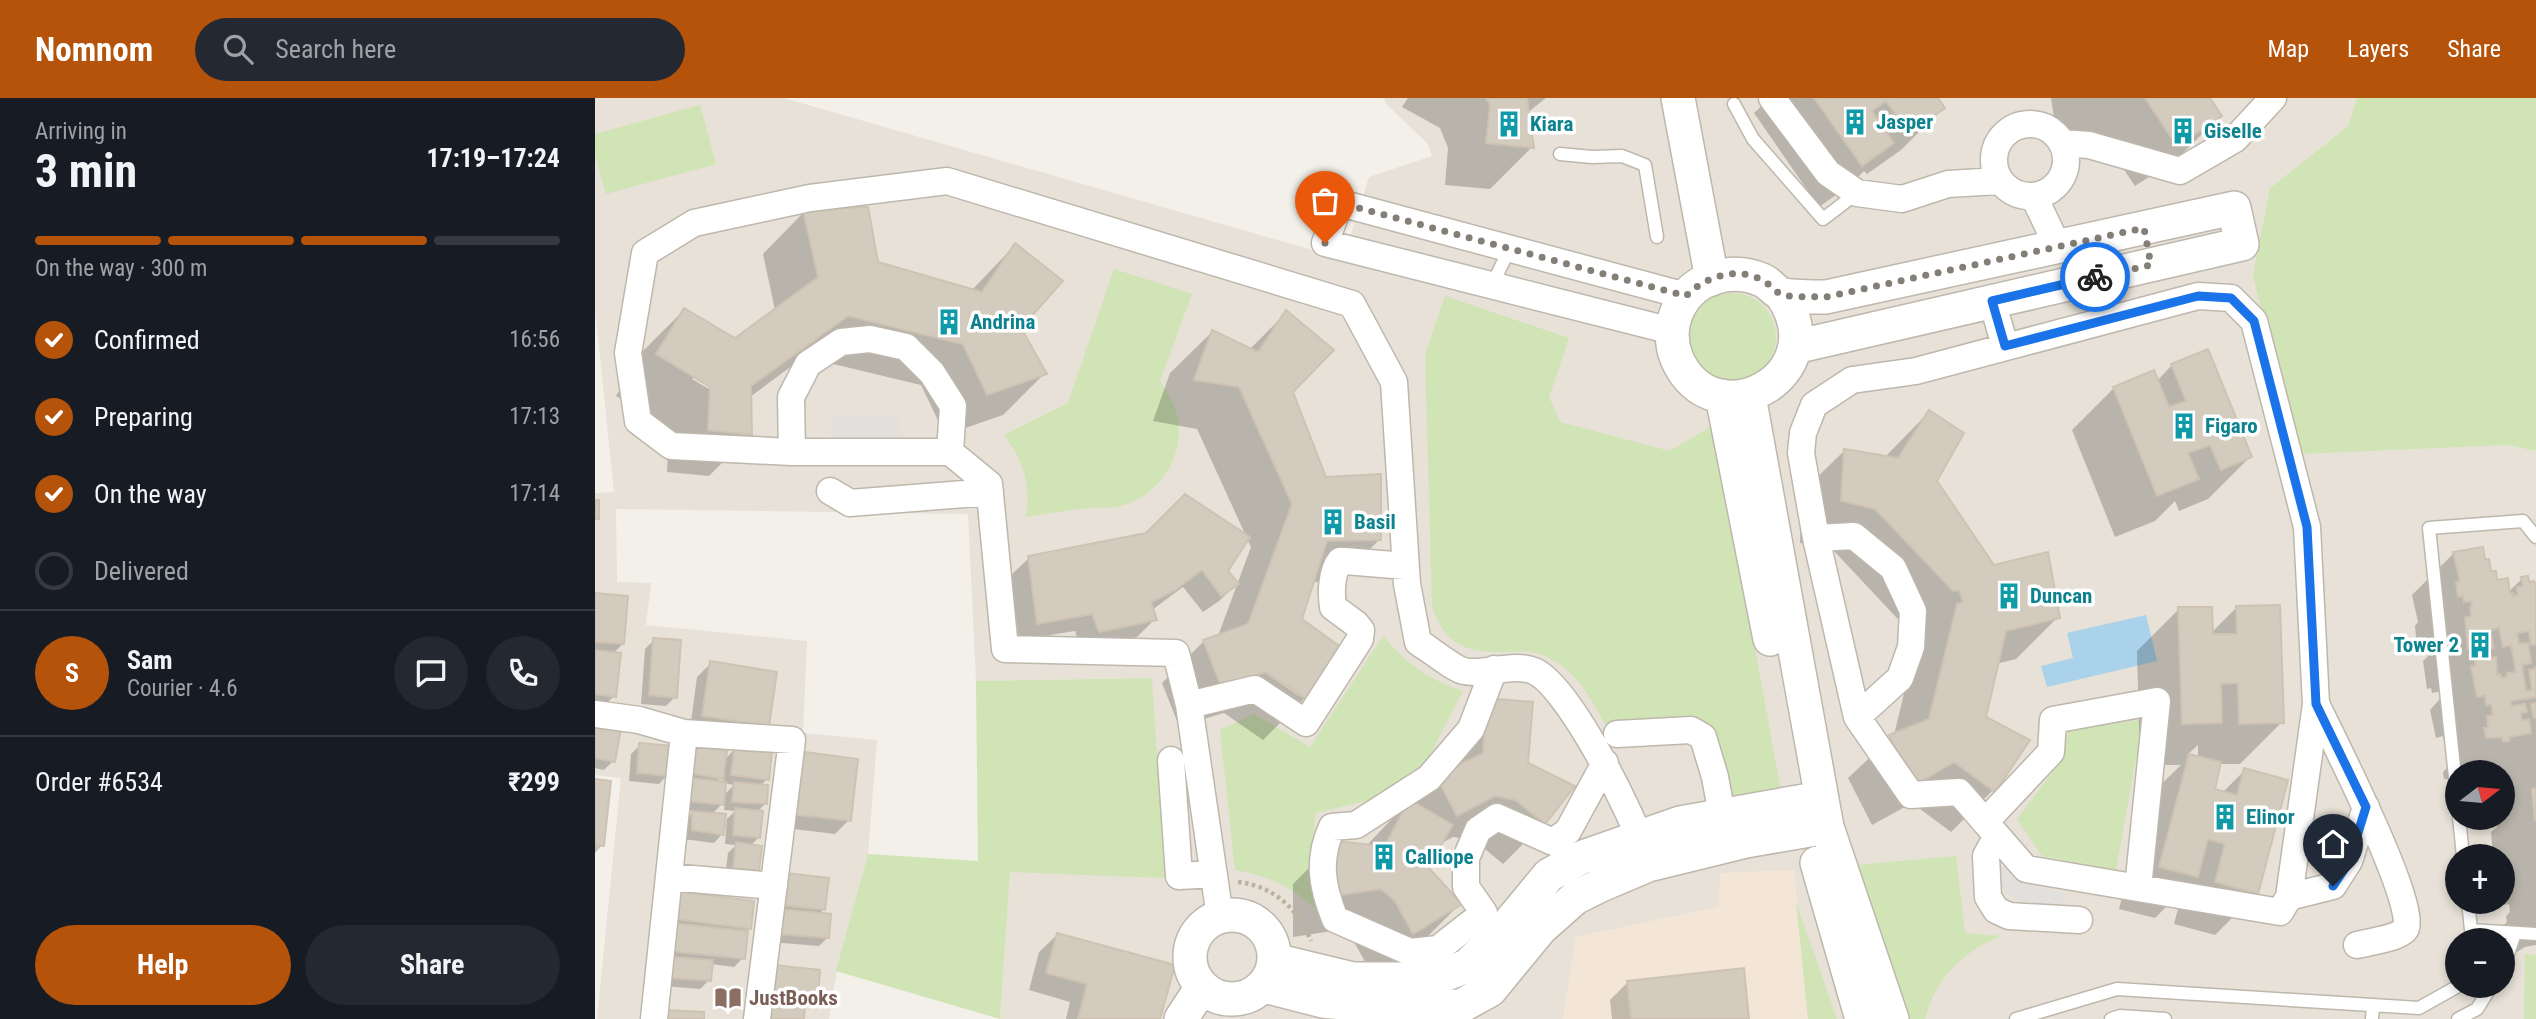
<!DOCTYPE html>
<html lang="en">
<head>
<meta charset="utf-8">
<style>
	body { margin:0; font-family:"Roboto Condensed",sans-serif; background:#242831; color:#f1f3f6; height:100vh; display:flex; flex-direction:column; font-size:26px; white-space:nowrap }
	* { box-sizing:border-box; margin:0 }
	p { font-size:23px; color:#9ea1a6 }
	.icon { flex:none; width:38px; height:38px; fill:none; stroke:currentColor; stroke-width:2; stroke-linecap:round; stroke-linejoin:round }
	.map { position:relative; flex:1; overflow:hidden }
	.side { display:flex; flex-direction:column; background:#171b24; width:595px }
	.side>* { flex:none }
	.needle { width:46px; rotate:74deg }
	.buttons { position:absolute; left:1850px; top:662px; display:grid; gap:14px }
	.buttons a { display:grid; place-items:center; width:70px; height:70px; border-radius:50%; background:#171b24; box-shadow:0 4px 10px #0003; font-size:35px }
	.pin { position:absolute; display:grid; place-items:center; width:60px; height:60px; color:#fff; margin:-72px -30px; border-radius:50% 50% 50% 0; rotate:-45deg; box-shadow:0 0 7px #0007 }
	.pin .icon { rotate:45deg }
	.courier { position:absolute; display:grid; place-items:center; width:70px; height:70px; margin:-35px; border:5px solid #1a73e8; border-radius:50%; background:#fff; color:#222; box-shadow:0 2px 9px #0007 }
	.headline em { font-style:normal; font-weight:700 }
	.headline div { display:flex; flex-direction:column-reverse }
	.headline { display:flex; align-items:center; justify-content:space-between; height:119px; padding:0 35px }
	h1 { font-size:46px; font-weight:700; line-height:52px }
	.bar { display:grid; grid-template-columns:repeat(4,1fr); gap:10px 7px; align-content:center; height:84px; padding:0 35px }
	.bar i { height:9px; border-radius:5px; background:#363941 }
	.bar .on { background:#b45309 }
	.bar p { grid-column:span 4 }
	.line { display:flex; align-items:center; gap:18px; padding:0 35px; border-top:2px solid #363941 }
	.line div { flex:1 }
	.round { display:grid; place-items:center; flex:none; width:74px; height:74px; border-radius:37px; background:#242831 }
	ol { padding:0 35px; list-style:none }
	li { display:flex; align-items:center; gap:21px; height:77px }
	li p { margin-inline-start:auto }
	li .icon { padding:7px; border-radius:50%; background:#b45309; color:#fff; stroke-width:4 }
	li:last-child { color:#9ea1a6 }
	li i { width:38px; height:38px; border:4px solid #363941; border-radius:50% }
	.primary-button { display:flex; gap:14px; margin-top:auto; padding:14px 35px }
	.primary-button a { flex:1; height:80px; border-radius:42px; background:#b45309; color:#fff; font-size:28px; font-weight:700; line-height:80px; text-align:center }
	.primary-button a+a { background:#242831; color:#f1f3f6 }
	header { display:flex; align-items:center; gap:42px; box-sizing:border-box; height:98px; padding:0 35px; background:#b45309; color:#fff }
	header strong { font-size:33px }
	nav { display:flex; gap:38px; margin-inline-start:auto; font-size:24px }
	.search { width:490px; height:63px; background:#242831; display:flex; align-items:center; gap:18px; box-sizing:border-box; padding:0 24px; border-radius:38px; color:#9ea1a6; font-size:26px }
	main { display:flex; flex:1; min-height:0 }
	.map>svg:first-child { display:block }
</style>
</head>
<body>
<header>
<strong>Nomnom</strong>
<div class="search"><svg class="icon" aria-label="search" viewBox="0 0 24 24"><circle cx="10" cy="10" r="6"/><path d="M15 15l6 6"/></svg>Search here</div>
<nav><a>Map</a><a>Layers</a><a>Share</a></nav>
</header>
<main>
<section class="side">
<div class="headline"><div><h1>3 min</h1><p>Arriving in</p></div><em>17:19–17:24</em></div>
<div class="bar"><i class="on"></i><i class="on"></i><i class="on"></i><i></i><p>On the way · 300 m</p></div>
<ol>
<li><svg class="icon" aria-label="check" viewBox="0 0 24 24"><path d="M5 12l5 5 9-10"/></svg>Confirmed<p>16:56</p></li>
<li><svg class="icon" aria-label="check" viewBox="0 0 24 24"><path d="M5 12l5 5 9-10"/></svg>Preparing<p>17:13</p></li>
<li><svg class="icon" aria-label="check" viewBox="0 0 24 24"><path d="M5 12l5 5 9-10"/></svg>On the way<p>17:14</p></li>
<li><i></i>Delivered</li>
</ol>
<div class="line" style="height:126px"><b class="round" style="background:#b45309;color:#fff">S</b><div><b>Sam</b><p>Courier · 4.6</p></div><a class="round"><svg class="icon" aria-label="chat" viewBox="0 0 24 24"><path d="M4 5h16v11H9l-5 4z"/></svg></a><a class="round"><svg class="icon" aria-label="phone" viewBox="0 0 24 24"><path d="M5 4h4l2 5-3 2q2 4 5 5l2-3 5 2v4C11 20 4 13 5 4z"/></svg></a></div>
<div class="line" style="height:91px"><div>Order #6534</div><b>₹299</b></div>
<div class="primary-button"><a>Help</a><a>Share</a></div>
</section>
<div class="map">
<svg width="1941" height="921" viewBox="0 0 1941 921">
	<rect width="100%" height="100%" fill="#f3f0e9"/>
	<path fill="#e7e1d7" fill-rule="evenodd" d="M0,0h189l559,161 26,-82 63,-21 -5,-13 -41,-39 -2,-6h973l-9,28 -78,62 236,257 30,6v568h-728l-14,-148 -75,36 -143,30 -13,82h-563l10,-148 142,-193 -176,3 -8,-167 -352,-5 1,73 34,1 -5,42 161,16 -4,92 74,7 -9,114 -31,116 -8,49h-232l24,-241 -26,-3v-282l19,-1 -19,-183zM1862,674h46v45h-46zM1862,758h46v45h-46zM1862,842h46v45h-46z"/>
	<path fill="#f3e6d6" d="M1199,772l14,149h-245l13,-82 143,-30 1,-34z"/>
	<path fill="#d0e4b5" d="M1762,0h179v353l-30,-6 -208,9 -45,-178 17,-88 78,-62z
		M105,7l16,59 -110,30 -11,-39v-21z
		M519,171l78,25 -32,87c8,12 15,24 18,38 6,39 -19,77 -57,87 -10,3 -21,1 -32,2 -21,2 -42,6 -63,9 5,-31 -2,-57 -22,-82l64,-32z
		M1093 239a44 44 0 1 1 88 0a44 44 0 1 1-88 0Z
		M850,198l124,42 -20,59 11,25 110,29 45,-27 65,363 -54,12 -29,-72 -92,-3c-17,-31 -34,-62 -70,-71 -8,-3 -19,-1 -27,-1 -39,1 -63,-5 -76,-46l-7,-251z
		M788,538c23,27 46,44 80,55l-51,99 -97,23v95c-23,-21 -49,-33 -80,-38l-15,-140 34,-16 56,33z
		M557,580l13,200 -155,-6 -10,147 -164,-48 32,-117 110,7 -2,-180z
		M1548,622l-27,150 -74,-14 -25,-37 45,-59 7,-32z
		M1361,758l9,77 36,3c-38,15 -66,43 -76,83h-17l-51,-154z
		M1201,804l41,117h-29z
		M1930,856l11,1v64h-12z"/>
	<path fill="#e2e0dd" d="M303,317l1,22 -68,1v-22z
		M1412,766l8,14 7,5 45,11 -5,15 -40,-7 -12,-7 -7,-6 -8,-18z"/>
	<path fill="#aad2eb" d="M1551,517l11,46 -110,26 -6,-21 32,-8 -6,-25z"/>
	<path fill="#0003" fill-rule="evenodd" d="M813,0h138l-19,15 5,34 -42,42 -45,-4 3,-37 -8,-20 -38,-21z
		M1175,0h166l7,10 -42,42 -34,24 -3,-3 -14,14 -31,22 -65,-94z
		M1456,0h157l12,18 -42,42 -43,28 -35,-52 -43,3z
		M209,114l73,51 94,28 44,-46 4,83 26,45 -42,42 -58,20 -24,-50 -117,-28 -54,40 1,37 -42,42 -42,-4 2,-43 -53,-33 26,-44 42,-42 51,30 40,-30 -12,-56zM100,278l23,14 -2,3 -24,-14z
		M691,215l5,79 33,87 56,60 -42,42 -26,1 -12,38 5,78 -42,42 -39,-27 -45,13 -17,-43 41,-41 15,-6 33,-89 -4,-8 -22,32 12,13 -18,17 -16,11 -20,-25 -31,23 3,9 -18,18 -56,11 -6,-17 -56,9 -8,-65 18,-17 217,-22 -49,-107 -44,-8 17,-48 42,-41 37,18zM665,568l39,26v4l-41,-28z
		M1577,267l78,92 -42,42 -29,12 -4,-10 -20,20 -40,16 -43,-107 42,-42 43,-7z
		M1334,314l6,69 58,86 65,50 -42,42 -20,5 -12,54 9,72 -42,42 -39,-29 -40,22 -24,-47 46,-43 21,-87 -5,-16 -77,-82 -33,-7 2,-51 42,-41 41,6z
		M1859,455l35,20 19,19 14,-13 14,7v359l-11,2 -8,5 -2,-5 -12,2v-9h-3v-12l7,-6 -1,-6 4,-4 -1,-8 -6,1 -1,-4 1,-32 6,-6 -6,1v-8h-10l-2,-24 6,-5 -1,-5 8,-9 -1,-41h-4l-1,-8 -8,8h-33v7h-13l-1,-7 4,-4 -1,-8 5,-6 -2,-9 -4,1 -2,-10 -7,2 -6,-28 18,-20 -16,3 -1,-5 -4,1 -4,-28 6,-6 2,-7 -2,-6 -6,1 -2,-6 -5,1 -1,-12 3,-4 -6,-27z
		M0,497l28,49 -11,10 2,42 -14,14 -5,-1z
		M1642,509l45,115 -42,42h-21l-7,26 10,3 23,-23 12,123 -42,42 -41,-11 9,-34 -28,28 -36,-9 28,-111 34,-33h-41l-3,-114 42,-42 32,24zM1603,647v13l-11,-3z
		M59,542l21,57 -9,9 -25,-2 4,-55z
		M116,565l56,62 -77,4 7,-52z
		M936,605l-5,61 18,59 -41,41 -29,-24 -21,-3 -13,7 -15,23 35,37 -41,41 -47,29 -18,-32 -15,-12 -46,7v-53l41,-41 32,3 43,-45 37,-60z
		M0,627l18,36 -9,9 -9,-2z
		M45,647l27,30 -8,9 -30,-3 2,-27z
		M141,650l31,31 -7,7 5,18 -8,8 2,25 -9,9 7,24 -9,9 -23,-3 3,-23 8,-8 -11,-1 2,-25 8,-8 -11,-1 1,-9 -13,13 10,20 -8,9 -31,-4 1,-17 10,-11 -16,-2 6,-53 40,4zM130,676l-2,9 -7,-1zM129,685l10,2 -11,11z
		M190,669l64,53 -14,14 -58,-7z
		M0,683l7,64 -7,8z
		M182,786l47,25 -5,5 9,23 -9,9 -49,-4z
		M73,804l81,26 -3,3 -3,27 -9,9 -23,-3 -2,16 -9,9 -37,-3z
		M462,837l102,84h-93l4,-17 -41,-12 10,-38z
		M169,878l52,20 -9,9h-3l-2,14h-44z
		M1032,885l120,36h-135l-2,-19z"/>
	<path fill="#d4cbbf" stroke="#cec3b3" stroke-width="2" d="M891,0h41l7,50 -48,-5 4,-38z
		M1219,0h124l7,10 -36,26 -23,-33 -14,10 22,32 -32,23z
		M1550,0h65l12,18 -45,30z
		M273,109l10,55 104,30 33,-49 48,38 -42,47 26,46 -60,21 -24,-51 -115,-28 -97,70 1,49 -44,-5 2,-43 -54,-33 28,-46 51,30 83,-61 -15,-67z
		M691,212l48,40 -41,42 33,85 55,-3v66l-54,1 -25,78 40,29 -36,51 -40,-27 -45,14 -18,-46 45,-16 44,-120 -53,-117 -45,-7 18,-50 46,22z
		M1613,251l44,108 -31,13 -11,-25 -22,8 11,26 -42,17 -44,-109 41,-17 15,37 17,-6 -15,-37z
		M1334,312l35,23 -27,48 57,84 54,-13 12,66 -54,13 -20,86 44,23 -35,52 -41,-30 -39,23 -26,-50 40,-16 28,-115 6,-2 -4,-12 -6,1 -78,-82 -34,-8 3,-52 54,9z
		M590,396l65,43 -22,34 11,13 -18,12 -19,-26 -28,21 -23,11 6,18 -58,12 -7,-18 -55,10 -9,-68 118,-23z
		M0,402h4v19h-4z
		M1888,449l2,12h4l2,12h5l1,9 11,-2 2,16 3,-1v3l5,-1 -1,-8 6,-1 -2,-9 7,-1 1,6 5,-1 2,3v60l-5,1 -2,-14 -12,2 2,11 9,-1 3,20 -9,2 4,26 6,-1 -3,-20 6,-1 1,-3v31l-25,4 1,5 13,-2 2,8 -6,1 1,8 7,-2 2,14 -22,4 1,4 -7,1 -1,-5 -16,1 -2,-10h4l-1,-12 6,-1 -2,-11 -5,1 -1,-10 -8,2 -6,-31h5l-1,-5 21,-4 1,18 3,-1 1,4 6,-1v-4l9,-1 -5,-27 -8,2 -4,-20 -9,4 4,17 -20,4 -1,-4 -5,1 -3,-31 6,-2 -1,-9 2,-1 -1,-5 -7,1 -1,-6 -5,1 -2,-15 4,-1 -7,-29z
		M0,495l33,3 -4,48 -29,-2z
		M1685,507l4,118 -45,1 -1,-41 -17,1 1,39 -40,1 -4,-117h34l1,27h24l-1,-28z
		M58,540l28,2 -4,58 -28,-3z
		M0,552l26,3 -5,44 -21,-3z
		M115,563l67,11 -8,54 -67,-10z
		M892,600l46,4 -5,61 47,23 -30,38 -30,-24 -20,-4 -38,20 -21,-40 47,-23z
		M1941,605v15h-2l-3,-14z
		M0,625l26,5 -6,34 -20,-4z
		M44,645l33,3 -3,30 -32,-3z
		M97,647l35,6 -4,28 -35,-6z
		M140,648l37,5 -3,29 -38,-5z
		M202,653l61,8 -7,62 -61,-7z
		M1594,656l32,8 -6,27 22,6 7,-27 44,12 -30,114 -43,-12 10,-38 -17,-5 -10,38 -39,-10z
		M93,680l38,4 -2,23 -38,-4z
		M0,681l16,2 -7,65 -9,-1z
		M139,684l34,3 -1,19 -35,-2z
		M1941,690v31l-1,1 -3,-31z
		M814,701l44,26 -25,42 34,37 -49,30 -18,-33 -14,-12 -47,7v-55l51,5z
		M140,710l28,3 -3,27 -27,-3z
		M97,713l34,3 -2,21 -32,-5z
		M141,744l26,4 -3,25 -26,-3z
		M190,775l44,5 -4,32 -44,-5z
		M81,793l78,10 -3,28 -78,-10z
		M185,811l51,5 -2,24 -51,-4z
		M77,825l76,8 -3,28 -76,-8z
		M462,835l118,32 -15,54h-82l9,-35 -41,-11z
		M78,859l40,3 -2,21 -40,-3z
		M178,867l47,5 -2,27 -48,-5z
		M1149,870l5,51h-118l-4,-38z
		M171,904l39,3 -1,14h-39z
		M69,912l40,2v7h-40z"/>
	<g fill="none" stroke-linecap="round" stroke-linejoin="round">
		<g stroke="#beb7ac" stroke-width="15">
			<path id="service" d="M1139,6l19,35 70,80 34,-26
				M965,56l32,3 30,-1 23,9 12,72
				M897,187l18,-37
				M1862,698l-28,-268 94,-7 13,16
				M1864,719l4,39
				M1873,803l3,29 65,4
				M1908,871l12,-36
				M1421,921l101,-30 302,19 41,-23
				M1516,921l9,-3 45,3
				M1777,921l1,-14
				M1863,921l19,-10 15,-24"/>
		</g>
		<g stroke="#beb7ac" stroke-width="29">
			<path id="minor" d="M1177,0l56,75 29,20 45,6 46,-15 51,-3
				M1399 62a36 36 0 1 1 72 0a36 36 0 1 1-72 0Z
				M1467,45l27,2 91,26 55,-32 38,-41
				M1439,99l24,50
				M1603,198l33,2 23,23 53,206 9,177 -27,193 -9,15 -254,-43 -67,-77 -48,3 -54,-78 -41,-179 -15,-85 2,-20 11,-28 38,-25 64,-9z
				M1397,203l13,45
				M1077,233l-347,-88 15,-40 346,93
				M197,354l-1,-55 17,-33 33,-22 29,-3 36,8 26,26 21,33 -3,46
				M235,393l20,12 140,-11
				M1221,440l38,-2 39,32 20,43 -2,36 -11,31 -43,39
				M899,571l-23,60 -42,49 -73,47 -24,2c-15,33 -10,60 3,92l75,33 28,-3 46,-36 -18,-26v-29l12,-28 19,-13 56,25 15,-11 37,-68
				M1721,606c16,33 100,198 90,224 -4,10 -38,14 -49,17
				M594,607l66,-16 51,34 54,-84 1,-9 -5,-6 -23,-17c-2,-13 -2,-35 7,-46h5l60,5
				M0,616l44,6 45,13 108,7 -35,279
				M1022,636l74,-4 12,7 12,40 7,38
				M576,662l8,116 35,-2
				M1390,724l66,-70 2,-32 104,-19 -19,187
				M1402,738l-11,20 2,41 8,13 13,6 70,4
				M74,779l105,9
				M1694,799l44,-11 16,-25 17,-54
				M625,819l-31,-212 -13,-52 -171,-4 -16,-165 -39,-32h-158l-121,-6 -33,-25 -10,-68 17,-100 49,-30 116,-25 137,-17 405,123 42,78 13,202 11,58c10,6 36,27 46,29 20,5 49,-9 70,0 35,15 99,144 111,182
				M59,921l30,-286"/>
		</g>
		<g stroke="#beb7ac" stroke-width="36">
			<path id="tertiary" d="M1083,0l34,181
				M1186,196c57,81 -67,148 -104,65 -7,-17 -6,-36 2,-52 15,-30 53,-40 83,-27 8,3 13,13 22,15 13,2 29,2 42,2l408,-89 8,36 -447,103
				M1127,298l48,243
				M1154,298l78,431 65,192
				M1222,765l45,156
				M595 859a42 42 0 1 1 84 0a42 42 0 1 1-84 0Z
				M679,862l79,19h80l34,-13 34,-33 48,-58 31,-17 100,-35 141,-25
				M669,888l59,15 69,7 69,-2 29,-16 50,-61 35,-31 26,-13 47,-20 98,-24 81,-14
				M586,921l21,-32"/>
		</g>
		<path stroke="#beb29f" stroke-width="4.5" stroke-dasharray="3.5 3.5" stroke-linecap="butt" d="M643,784c36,4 60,27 73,59"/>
		<use href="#service" stroke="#fff" stroke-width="12"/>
		<use href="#minor" stroke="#fff" stroke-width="26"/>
		<use href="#tertiary" stroke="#fff" stroke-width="33"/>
	</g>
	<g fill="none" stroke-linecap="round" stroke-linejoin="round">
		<path stroke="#837e76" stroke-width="7" stroke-dasharray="0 12.6" d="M730,145l15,-40 346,93c19,-20 54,-31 79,-14 6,3 11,11 18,13 13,3 30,1 43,2l318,-69 7,37 -56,12"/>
		<path stroke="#1a73e8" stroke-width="9" d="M1500,179l-103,24 13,45 193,-50 33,2 23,23 53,206 9,177 50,103 -17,55 -16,24"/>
	</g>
	<defs>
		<g id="building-bare" transform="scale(2.1)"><path d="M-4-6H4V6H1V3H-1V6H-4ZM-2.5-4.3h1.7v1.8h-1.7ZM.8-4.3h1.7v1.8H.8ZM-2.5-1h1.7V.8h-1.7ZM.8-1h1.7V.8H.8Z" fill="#0f9aa8" stroke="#fff" stroke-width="2.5" paint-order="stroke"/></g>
		<g id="library-bare" transform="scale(2.1)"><path d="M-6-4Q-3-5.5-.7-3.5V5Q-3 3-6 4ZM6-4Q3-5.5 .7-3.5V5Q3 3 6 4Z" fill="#8d6e63" stroke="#fff" stroke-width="2.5" paint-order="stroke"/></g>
	</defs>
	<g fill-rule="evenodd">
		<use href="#building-bare" x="1260" y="24"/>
		<use href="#building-bare" x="914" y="26"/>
		<use href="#building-bare" x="1588" y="33"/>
		<use href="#building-bare" x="354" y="224"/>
		<use href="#building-bare" x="1589" y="328"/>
		<use href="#building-bare" x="738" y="424"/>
		<use href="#building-bare" x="1414" y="498"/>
		<use href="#building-bare" x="1885" y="547"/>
		<use href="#building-bare" x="1630" y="719"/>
		<use href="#building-bare" x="789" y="759"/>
		<use href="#library-bare" x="133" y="900"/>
	</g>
	<g text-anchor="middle" stroke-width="7" stroke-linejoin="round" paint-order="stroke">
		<g font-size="21" font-weight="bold" fill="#0d838f" stroke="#fff" text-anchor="start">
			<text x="1281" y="31">Jasper</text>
			<text x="935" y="33">Kiara</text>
			<text x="1609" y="40">Giselle</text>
			<text x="375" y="231">Andrina</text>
			<text x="1610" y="335">Figaro</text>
			<text x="759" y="431">Basil</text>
			<text x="1435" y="505">Duncan</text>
			<text x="1864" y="554" text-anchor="end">Tower 2</text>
			<text x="1651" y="726">Elinor</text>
			<text x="810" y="766">Calliope</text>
		</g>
		<g font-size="21" font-weight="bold" fill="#785e54" stroke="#fff" text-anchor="start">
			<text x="154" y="907">JustBooks</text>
		</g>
	</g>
</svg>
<div class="buttons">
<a><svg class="needle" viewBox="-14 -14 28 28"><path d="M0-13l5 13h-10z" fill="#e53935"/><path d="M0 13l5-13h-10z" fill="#9ea1a6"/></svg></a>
<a>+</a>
<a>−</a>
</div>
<div class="pin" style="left:730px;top:145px;background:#ea580c"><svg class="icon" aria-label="bag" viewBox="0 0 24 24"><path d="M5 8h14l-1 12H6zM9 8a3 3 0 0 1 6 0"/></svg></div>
<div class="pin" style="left:1738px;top:788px;background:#1f2937"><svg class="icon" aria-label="home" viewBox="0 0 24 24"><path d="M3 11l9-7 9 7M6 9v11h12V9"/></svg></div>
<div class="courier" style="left:1500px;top:179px"><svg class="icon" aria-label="bike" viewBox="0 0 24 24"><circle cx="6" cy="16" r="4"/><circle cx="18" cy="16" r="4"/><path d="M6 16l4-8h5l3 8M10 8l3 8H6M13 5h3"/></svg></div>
</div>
</main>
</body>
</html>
